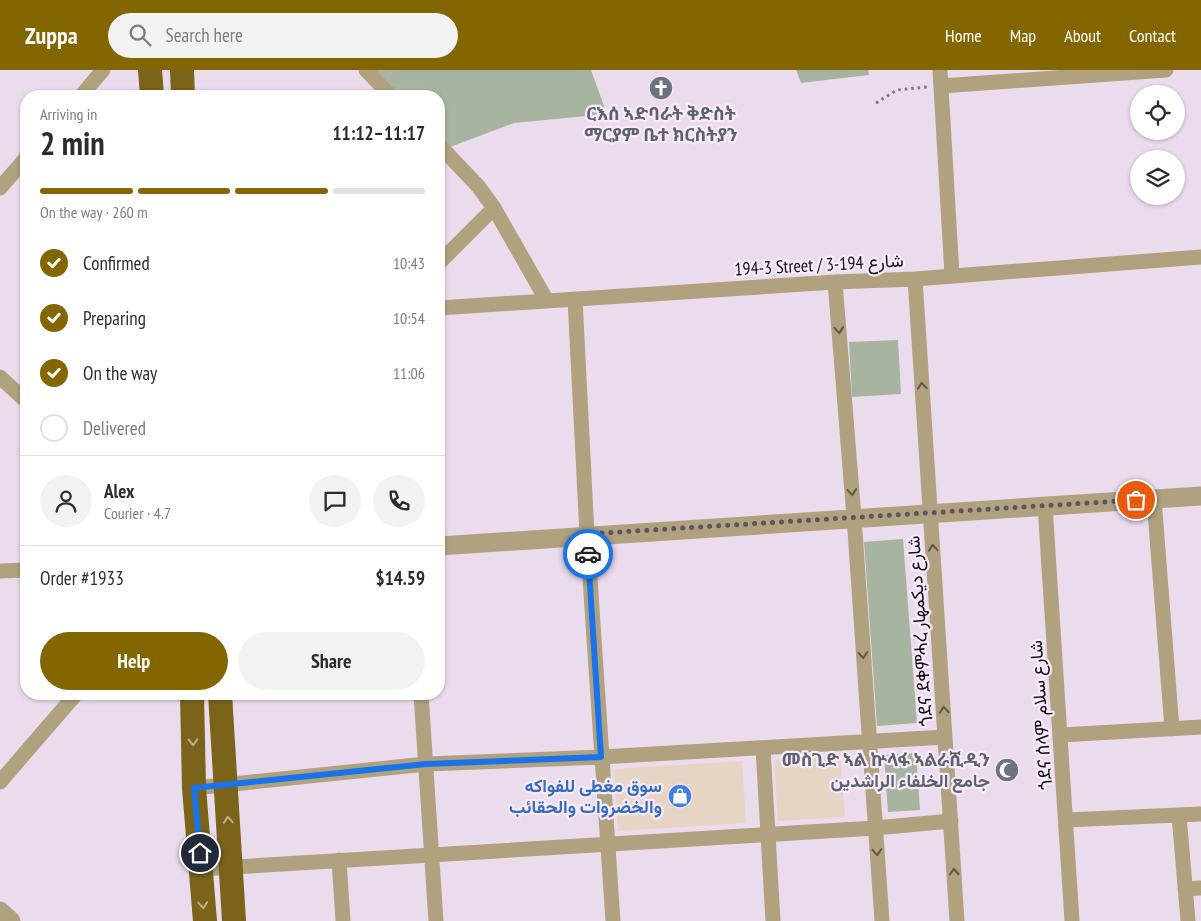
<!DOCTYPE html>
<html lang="en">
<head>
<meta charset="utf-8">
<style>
	body { margin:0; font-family:"PT Sans Narrow",Vazirmatn,"Noto Sans Ethiopic",sans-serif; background:#f2f2f3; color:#2b2b33; height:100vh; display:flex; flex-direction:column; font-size:19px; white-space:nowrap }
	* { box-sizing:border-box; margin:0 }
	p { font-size:16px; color:#7c7c81 }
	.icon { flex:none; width:28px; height:28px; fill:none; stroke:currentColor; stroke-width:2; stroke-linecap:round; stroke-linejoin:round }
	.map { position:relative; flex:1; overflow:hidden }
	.drawer { position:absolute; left:20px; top:20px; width:425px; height:610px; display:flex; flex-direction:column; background:#fff; border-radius:20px; box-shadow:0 1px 4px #0004 }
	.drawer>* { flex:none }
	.controls { position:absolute; left:1130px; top:15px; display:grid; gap:10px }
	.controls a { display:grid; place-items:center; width:55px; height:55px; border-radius:50%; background:#fff; box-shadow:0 1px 4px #0004; font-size:25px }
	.pin { position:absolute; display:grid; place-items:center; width:42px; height:42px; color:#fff; margin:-21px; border:2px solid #fff; border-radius:50%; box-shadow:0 1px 5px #0007 }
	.courier { position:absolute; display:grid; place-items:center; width:50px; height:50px; margin:-25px; border:4px solid #1a73e8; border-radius:50%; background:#fff; color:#222; box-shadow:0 1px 6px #0007 }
	.overview em { font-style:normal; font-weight:700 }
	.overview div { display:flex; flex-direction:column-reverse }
	.overview { display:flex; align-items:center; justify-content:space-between; height:85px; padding:0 20px }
	h1 { font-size:32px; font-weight:700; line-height:38px }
	.bar { display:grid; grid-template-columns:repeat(4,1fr); gap:8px 5px; align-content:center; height:60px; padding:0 20px }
	.bar i { height:6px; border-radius:4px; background:#e1e1e2 }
	.bar .selected { background:#836600 }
	.bar p { grid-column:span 4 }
	.line { display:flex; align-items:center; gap:12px; padding:0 20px; border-top:1px solid #e1e1e2 }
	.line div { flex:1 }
	.round { display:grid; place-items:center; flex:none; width:52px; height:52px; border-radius:26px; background:#f2f2f3 }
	ol { padding:0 20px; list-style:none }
	li { display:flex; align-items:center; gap:15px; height:55px }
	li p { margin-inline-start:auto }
	li .icon { padding:5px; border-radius:50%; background:#836600; color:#fff; stroke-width:4 }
	li:last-child { color:#7c7c81 }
	li i { width:28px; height:28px; border:2px solid #e1e1e2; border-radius:50% }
	.button { display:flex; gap:10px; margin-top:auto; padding:10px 20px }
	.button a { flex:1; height:58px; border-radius:30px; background:#836600; color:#fff; font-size:20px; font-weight:700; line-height:58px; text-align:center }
	.button a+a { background:#f2f2f3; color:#2b2b33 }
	header { display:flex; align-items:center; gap:30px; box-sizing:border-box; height:70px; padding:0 25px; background:#836600; color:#fff }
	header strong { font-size:24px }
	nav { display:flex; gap:28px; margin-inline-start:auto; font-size:18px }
	.search { width:350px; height:45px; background:#f2f2f3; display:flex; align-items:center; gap:12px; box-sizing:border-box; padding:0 18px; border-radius:28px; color:#7c7c81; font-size:19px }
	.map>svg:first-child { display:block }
</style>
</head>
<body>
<header>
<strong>Zuppa</strong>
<div class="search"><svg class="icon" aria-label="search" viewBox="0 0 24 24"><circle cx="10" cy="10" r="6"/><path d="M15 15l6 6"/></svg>Search here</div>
<nav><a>Home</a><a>Map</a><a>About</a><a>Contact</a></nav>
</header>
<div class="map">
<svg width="1201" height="851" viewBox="0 0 1201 851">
	<rect width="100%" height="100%" fill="#ebdced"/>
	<path fill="#e6d4c4" d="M840,685l5,62 -67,4 -4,-61z
		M742,691l4,62 -128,8 -4,-62z"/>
	<path fill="#a7b5a0" d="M376,0h215l16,44 -93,9 -64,24 -11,-12v-39h-38z
		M796,0h72l1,5 -68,8z
		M898,270l3,54 -49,3 -3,-55z
		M903,469l14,184 -40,3 -13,-184z
		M916,683l4,57 -32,2 -4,-57z"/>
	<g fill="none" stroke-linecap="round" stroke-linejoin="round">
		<path stroke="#7d737f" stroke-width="3" stroke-dasharray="2.5 4" stroke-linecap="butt" d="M876,33l21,-13 30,-3"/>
		<path stroke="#b0a27f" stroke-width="15" d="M366,0l25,26
			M940,0l12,205
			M941,16l225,-16
			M81,26l22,-26
			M439,75l39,41 16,22 53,93
			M0,118l26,-30
			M439,193l55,-55
			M915,209l42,642
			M835,212l19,235 28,404
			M575,229l12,235 26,387
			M439,238l396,-26 80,-3 286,-22
			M0,307l26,24
			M1154,429l18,230
			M1045,436l27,415
			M0,501l26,-1
			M421,624l15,227
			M1061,665l140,-8
			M763,678l10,173
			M0,712l76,-88
			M194,718l232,-24 175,-7 344,-20
			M1179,745l9,106
			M1066,750l135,-6
			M339,790l4,61
			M201,799l674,-41 76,-7
			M1185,819l16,-1"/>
		<path stroke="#b0a27f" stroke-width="19" d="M439,476l762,-50
			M0,841l11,10"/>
		<path stroke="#7b631a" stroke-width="24" d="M150,0l2,26
			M182,0l1,26
			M192,624l2,94 11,133
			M220,624l14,227"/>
	</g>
	<defs><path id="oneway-chevron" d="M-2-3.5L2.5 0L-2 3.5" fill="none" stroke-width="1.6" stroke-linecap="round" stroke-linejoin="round" transform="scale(1.25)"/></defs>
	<g stroke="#605748">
		<use href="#oneway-chevron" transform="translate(839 260) rotate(85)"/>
		<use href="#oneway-chevron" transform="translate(922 316) rotate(-94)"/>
		<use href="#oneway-chevron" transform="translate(852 422) rotate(85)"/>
		<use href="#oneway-chevron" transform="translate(933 478) rotate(-94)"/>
		<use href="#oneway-chevron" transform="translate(863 585) rotate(86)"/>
		<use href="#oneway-chevron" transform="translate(944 640) rotate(-94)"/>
		<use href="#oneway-chevron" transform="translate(877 782) rotate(86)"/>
		<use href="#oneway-chevron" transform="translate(954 802) rotate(-93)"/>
	</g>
	<g stroke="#c0ad96">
		<use href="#oneway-chevron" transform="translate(193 672) rotate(88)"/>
		<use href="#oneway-chevron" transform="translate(228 750) rotate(-94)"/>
		<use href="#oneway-chevron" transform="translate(203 835) rotate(86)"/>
	</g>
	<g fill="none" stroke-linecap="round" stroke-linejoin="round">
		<path stroke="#5d555f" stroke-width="5" stroke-dasharray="0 9" d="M588,484l-2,-20 550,-34"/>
		<path stroke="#1a73e8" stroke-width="6" d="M200,783l-6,-65 232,-24 175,-7 -13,-203"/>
	</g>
	<defs>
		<g id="church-disc" transform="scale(1.25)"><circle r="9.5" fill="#6b7280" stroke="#f8e9fb"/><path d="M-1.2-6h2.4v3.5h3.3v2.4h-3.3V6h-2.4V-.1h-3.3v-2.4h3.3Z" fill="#fff"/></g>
		<g id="mosque-disc" transform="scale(1.25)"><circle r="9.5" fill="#6b7280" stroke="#f8e9fb"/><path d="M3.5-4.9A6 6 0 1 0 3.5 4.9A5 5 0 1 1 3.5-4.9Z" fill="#fff"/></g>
		<g id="shop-disc" transform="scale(1.25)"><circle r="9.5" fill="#3f7fe0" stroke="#f8e9fb"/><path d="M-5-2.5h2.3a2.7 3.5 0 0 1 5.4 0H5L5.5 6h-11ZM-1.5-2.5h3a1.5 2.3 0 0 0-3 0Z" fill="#fff"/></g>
	</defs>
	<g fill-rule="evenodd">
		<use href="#church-disc" x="661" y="18"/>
		<use href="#mosque-disc" x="1007" y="700"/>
		<use href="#shop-disc" x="680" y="726"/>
	</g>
	<g text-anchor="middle" stroke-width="4.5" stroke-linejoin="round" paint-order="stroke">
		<g font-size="18" font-weight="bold" fill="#5b616d" stroke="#f8e9fb">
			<text x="661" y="50">ርእሰ ኣድባራት ቅድስት<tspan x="661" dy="21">ማርያም ቤተ ክርስትያን</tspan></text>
			<text x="990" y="696" text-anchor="end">መስጊድ ኣል ኵላፋ ኣልራሺዲን<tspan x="990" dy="21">جامع الخلفاء الراشدين</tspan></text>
		</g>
		<g font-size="18" fill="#110c12" stroke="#f8e9fb">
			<text transform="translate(819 195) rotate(-3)" y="6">194-3 Street / شارع 194-3</text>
			<text transform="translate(920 561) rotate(-94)" y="6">ጎደና ደቀምሓረ شارع ديكمهار</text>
			<text transform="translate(1041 645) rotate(-94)" y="6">ጎደና ሰላም شارع سلام</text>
		</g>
		<g font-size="18" font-weight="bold" fill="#366cbe" stroke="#f8e9fb" text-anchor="end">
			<text x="662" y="722">سوق مغطى للفواكه<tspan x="662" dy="21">والخضروات والحقائب</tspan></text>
		</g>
	</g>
</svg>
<div class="controls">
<a><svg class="icon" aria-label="locate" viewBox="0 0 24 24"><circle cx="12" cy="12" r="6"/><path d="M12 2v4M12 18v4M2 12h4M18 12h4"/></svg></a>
<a><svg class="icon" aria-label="layers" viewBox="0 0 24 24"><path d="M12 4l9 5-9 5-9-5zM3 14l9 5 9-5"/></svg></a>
</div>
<div class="pin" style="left:1136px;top:430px;background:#ea580c"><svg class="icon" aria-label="bag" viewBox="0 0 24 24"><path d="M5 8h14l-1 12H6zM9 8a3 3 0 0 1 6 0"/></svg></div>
<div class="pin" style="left:200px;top:783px;background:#1f2937"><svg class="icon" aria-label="home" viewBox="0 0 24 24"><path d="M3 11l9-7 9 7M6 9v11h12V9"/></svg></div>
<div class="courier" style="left:588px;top:484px"><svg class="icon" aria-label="car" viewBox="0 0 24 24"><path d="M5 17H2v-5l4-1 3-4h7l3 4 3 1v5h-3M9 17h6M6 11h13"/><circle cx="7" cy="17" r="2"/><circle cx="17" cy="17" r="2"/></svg></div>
<section class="drawer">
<div class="overview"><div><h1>2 min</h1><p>Arriving in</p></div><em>11:12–11:17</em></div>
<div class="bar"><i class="selected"></i><i class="selected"></i><i class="selected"></i><i></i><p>On the way · 260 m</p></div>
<ol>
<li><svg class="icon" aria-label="check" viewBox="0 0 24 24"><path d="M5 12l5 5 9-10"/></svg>Confirmed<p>10:43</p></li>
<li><svg class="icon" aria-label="check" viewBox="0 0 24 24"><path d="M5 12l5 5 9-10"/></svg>Preparing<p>10:54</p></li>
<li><svg class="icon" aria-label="check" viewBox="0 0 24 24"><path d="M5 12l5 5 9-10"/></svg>On the way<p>11:06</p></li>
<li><i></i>Delivered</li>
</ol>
<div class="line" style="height:90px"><a class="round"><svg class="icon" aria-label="person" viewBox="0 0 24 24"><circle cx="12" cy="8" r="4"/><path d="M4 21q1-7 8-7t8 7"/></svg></a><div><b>Alex</b><p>Courier · 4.7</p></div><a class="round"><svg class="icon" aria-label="chat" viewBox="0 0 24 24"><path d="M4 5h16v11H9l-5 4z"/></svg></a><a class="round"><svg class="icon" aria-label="phone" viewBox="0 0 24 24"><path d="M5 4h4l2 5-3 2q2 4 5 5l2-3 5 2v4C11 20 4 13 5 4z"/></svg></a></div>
<div class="line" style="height:65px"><div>Order #1933</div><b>$14.59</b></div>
<div class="button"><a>Help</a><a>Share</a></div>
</section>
</div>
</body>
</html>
